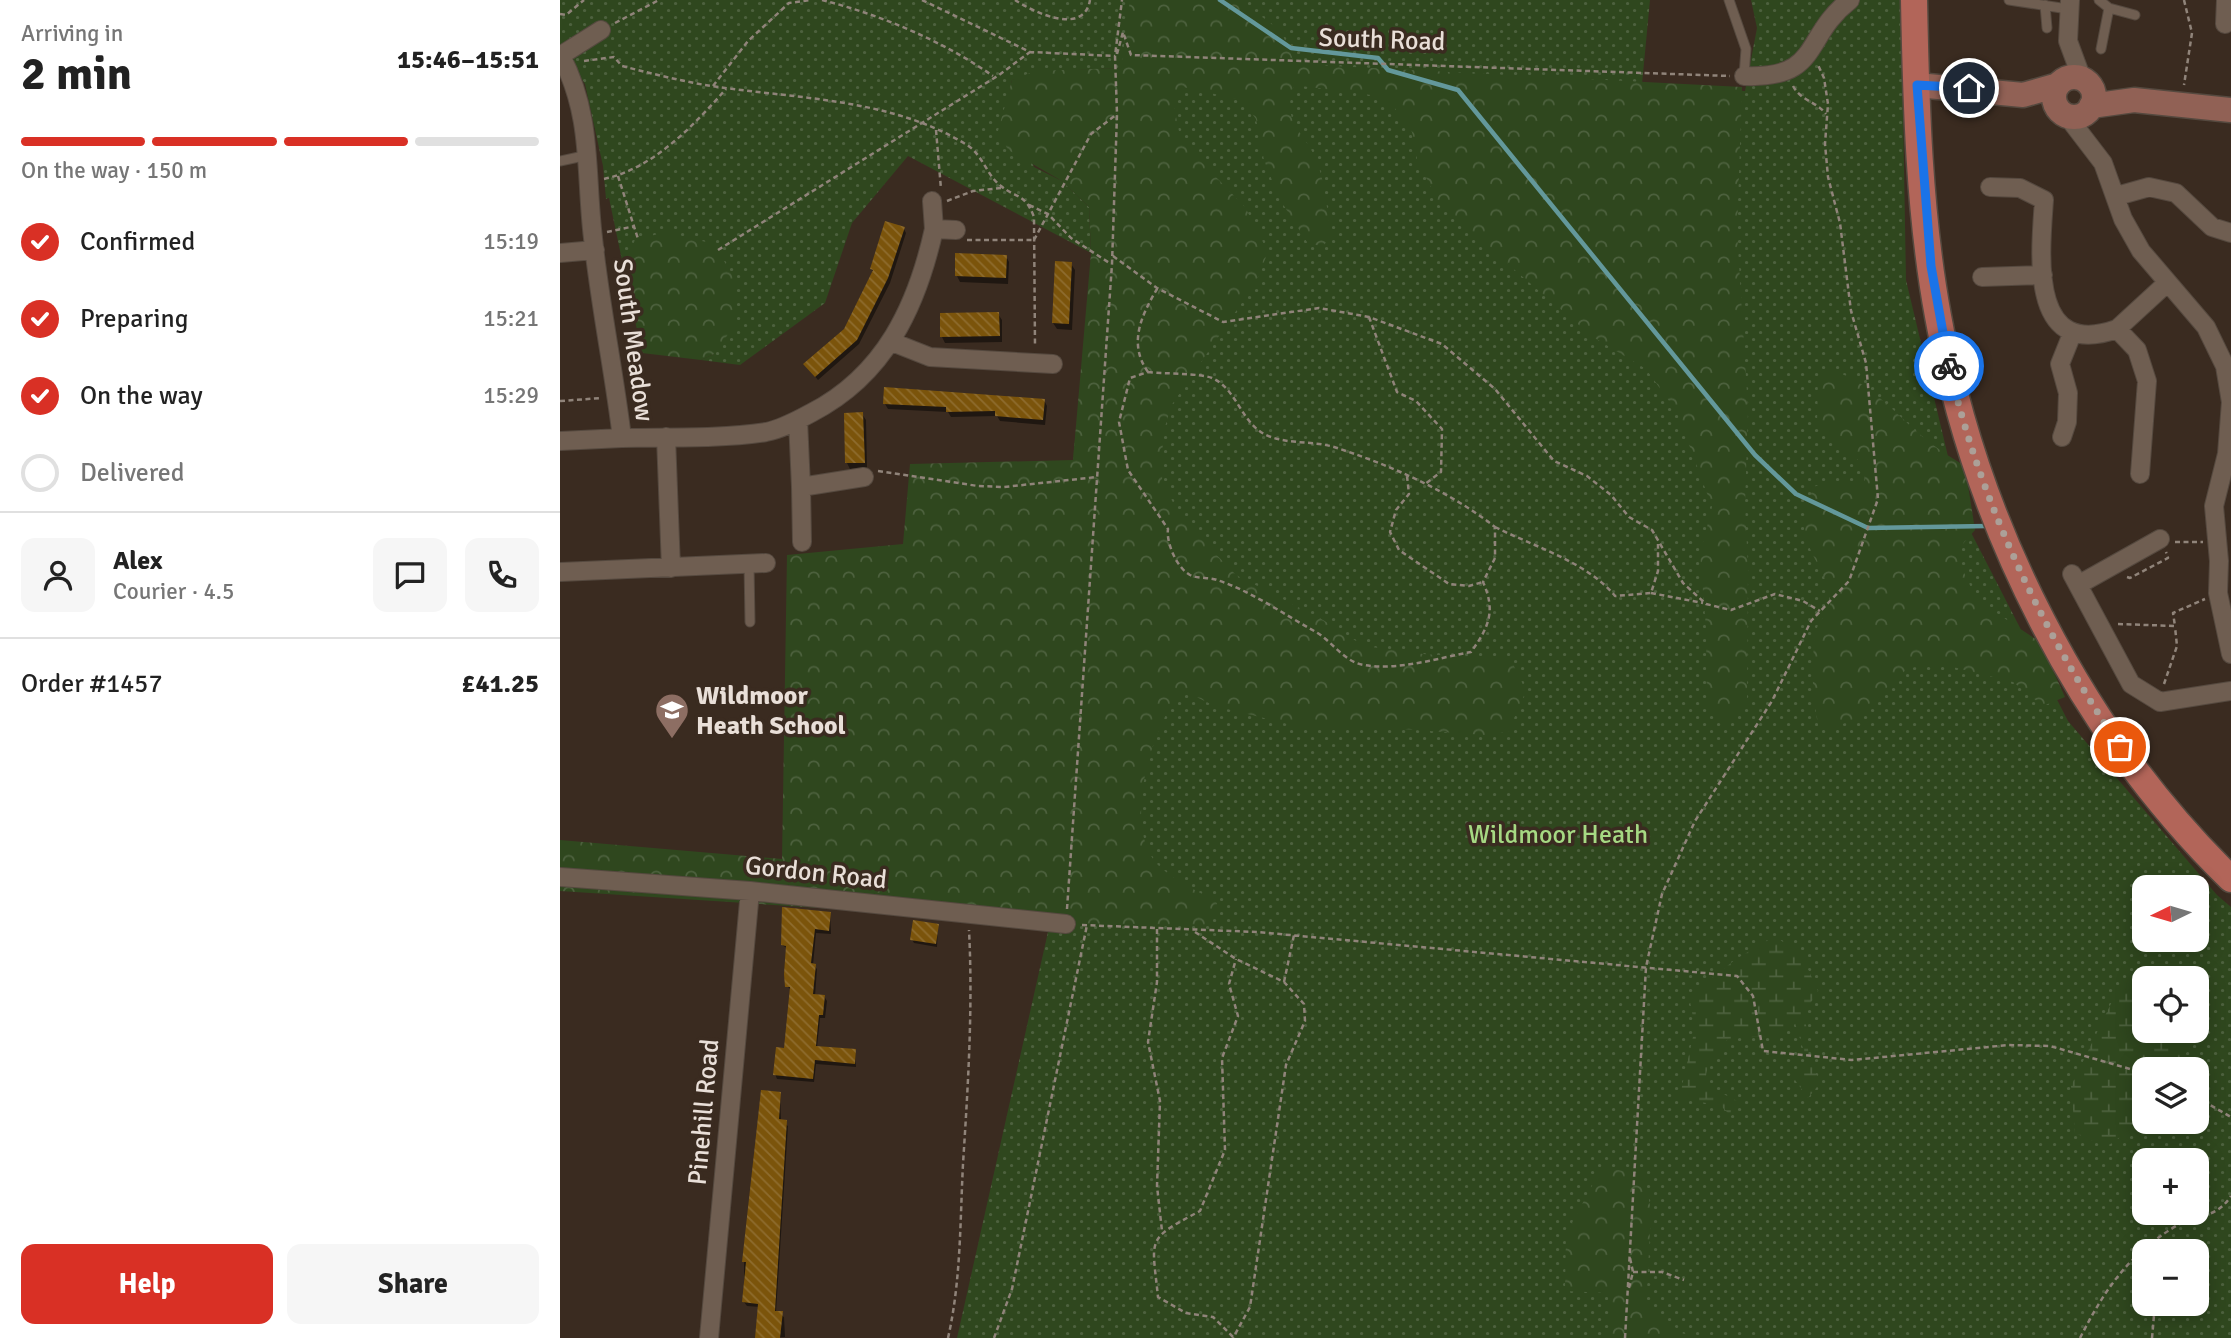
<!DOCTYPE html>
<html lang="en">
<head>
<meta charset="utf-8">
<style>
	body { margin:0; font-family:Signika,sans-serif; background:#f6f6f6; color:#222; height:100vh; display:flex; flex-direction:column; font-size:26px; white-space:nowrap }
	* { box-sizing:border-box; margin:0 }
	p { font-size:23px; color:#767676 }
	.icon { flex:none; width:38px; height:38px; fill:none; stroke:currentColor; stroke-width:2; stroke-linecap:round; stroke-linejoin:round }
	.map { position:relative; flex:1; overflow:hidden }
	.panel { display:flex; flex-direction:column; background:#fff; width:560px }
	.panel>* { flex:none }
	.needle { width:46px; rotate:265deg }
	.tools { position:absolute; left:1572px; top:875px; display:grid; gap:14px }
	.tools a { display:grid; place-items:center; width:77px; height:77px; border-radius:14px; background:#fff; box-shadow:0 4px 18px #0003; font-size:35px }
	.pin { position:absolute; display:grid; place-items:center; width:60px; height:60px; color:#fff; margin:-30px; border:4px solid #fff; border-radius:50%; box-shadow:0 2px 7px #0007 }
	.courier { position:absolute; display:grid; place-items:center; width:70px; height:70px; margin:-35px; border:5px solid #1a73e8; border-radius:50%; background:#fff; color:#222; box-shadow:0 2px 9px #0007 }
	.overview em { font-style:normal; font-weight:700 }
	.overview div { display:flex; flex-direction:column-reverse }
	.overview { display:flex; align-items:center; justify-content:space-between; height:119px; padding:0 21px }
	h1 { font-size:46px; font-weight:700; line-height:52px }
	.bar { display:grid; grid-template-columns:repeat(4,1fr); gap:10px 7px; align-content:center; height:84px; padding:0 21px }
	.bar i { height:9px; border-radius:5px; background:#e0e0e0 }
	.bar .selected { background:#d93025 }
	.bar p { grid-column:span 4 }
	.line { display:flex; align-items:center; gap:18px; padding:0 21px; border-top:2px solid #e0e0e0 }
	.line div { flex:1 }
	.round { display:grid; place-items:center; flex:none; width:74px; height:74px; border-radius:14px; background:#f6f6f6 }
	ol { padding:0 21px; list-style:none }
	li { display:flex; align-items:center; gap:21px; height:77px }
	li p { margin-inline-start:auto }
	li .icon { padding:7px; border-radius:50%; background:#d93025; color:#fff; stroke-width:4 }
	li:last-child { color:#767676 }
	li i { width:38px; height:38px; border:4px solid #e0e0e0; border-radius:50% }
	.primary-button { display:flex; gap:14px; margin-top:auto; padding:14px 21px }
	.primary-button a { flex:1; height:80px; border-radius:14px; background:#d93025; color:#fff; font-size:28px; font-weight:700; line-height:80px; text-align:center }
	.primary-button a+a { background:#f6f6f6; color:#222 }
	main { display:flex; flex:1; min-height:0 }
	.map>svg:first-child { display:block }
</style>
</head>
<body>
<main>
<section class="panel">
<div class="overview"><div><h1>2 min</h1><p>Arriving in</p></div><em>15:46–15:51</em></div>
<div class="bar"><i class="selected"></i><i class="selected"></i><i class="selected"></i><i></i><p>On the way · 150 m</p></div>
<ol>
<li><svg class="icon" aria-label="check" viewBox="0 0 24 24"><path d="M5 12l5 5 9-10"/></svg>Confirmed<p>15:19</p></li>
<li><svg class="icon" aria-label="check" viewBox="0 0 24 24"><path d="M5 12l5 5 9-10"/></svg>Preparing<p>15:21</p></li>
<li><svg class="icon" aria-label="check" viewBox="0 0 24 24"><path d="M5 12l5 5 9-10"/></svg>On the way<p>15:29</p></li>
<li><i></i>Delivered</li>
</ol>
<div class="line" style="height:126px"><a class="round"><svg class="icon" aria-label="person" viewBox="0 0 24 24"><circle cx="12" cy="8" r="4"/><path d="M4 21q1-7 8-7t8 7"/></svg></a><div><b>Alex</b><p>Courier · 4.5</p></div><a class="round"><svg class="icon" aria-label="chat" viewBox="0 0 24 24"><path d="M4 5h16v11H9l-5 4z"/></svg></a><a class="round"><svg class="icon" aria-label="phone" viewBox="0 0 24 24"><path d="M5 4h4l2 5-3 2q2 4 5 5l2-3 5 2v4C11 20 4 13 5 4z"/></svg></a></div>
<div class="line" style="height:91px"><div>Order #1457</div><b>£41.25</b></div>
<div class="primary-button"><a>Help</a><a>Share</a></div>
</section>
<div class="map">
<svg width="1671" height="1338" viewBox="0 0 1671 1338">
	<defs>
		<pattern id="green-dots" width="8" height="8" patternUnits="userSpaceOnUse" patternTransform="scale(1.75)"><rect width="8" height="8" fill="#2f471e"/><path d="M2 2h.1M6 6h.1" fill="none" stroke="#4d613e" stroke-width="1.8" stroke-linecap="round"/></pattern>
		<pattern id="forest-crowns" width="20" height="18" patternUnits="userSpaceOnUse" patternTransform="scale(1.75)"><rect width="20" height="18" fill="#2f471e"/><path d="M2 6a3 3 0 1 1 6 0M12 15a3 3 0 1 1 6 0" fill="none" stroke="#4d613e"/></pattern>
		<pattern id="wetland-marsh" width="20" height="14" patternUnits="userSpaceOnUse" patternTransform="scale(1.75)"><rect width="20" height="14" fill="#2f471e"/><path d="M1 5h8M5 5V1M11 12h8M15 12V8" fill="none" stroke="#4d613e"/></pattern>
		<pattern id="building-back-hatch" width="6" height="6" patternUnits="userSpaceOnUse" patternTransform="scale(1.75)"><rect width="6" height="6" fill="#7b540b"/><path d="M-1 5l2 2M0 0l6 6M5-1l2 2" fill="none" stroke="#8e6c2e"/></pattern>
	</defs>
	<rect width="100%" height="100%" fill="#3a2b20"/>
	<path fill="url(#green-dots)" fill-rule="evenodd" d="M0,0h1090l-8,84 103,7 12,-63 -6,-28h150l5,280 56,235 106,206 149,174 14,12v431h-1274l93,-415 24,-475 47,-380 -45,2 -64,10 -6,26 28,61 28,14 27,26 2,46 -183,-97 -56,67 -27,80 -85,62 -39,-5 13,-6 -78,-114 -13,25 -14,-67 -3,1 -3,-33 -18,-82 -25,-39zM1584,887h52v53h-52zM1584,978h52v53h-52zM1584,1069h52v53h-52zM1584,1160h52v53h-52zM1584,1251h52v53h-52z"/>
	<path fill="url(#forest-crowns)" d="M570,0h109l42,31 14,33 447,23 -5,145 11,178 -3,94 3,65 -1,137 -25,19 -15,-15 -1,-82 -6,-74 12,-47 -35,-95 -31,-43 -53,-32 -153,-131 -23,-47 -5,-27 -18,-25 -23,-12 -77,-10c-13,38 9,45 22,74 9,22 11,52 15,75l-8,13 -16,-5 -28,-44 -15,-38 -8,-41 -14,-19 -59,-13 -9,20 7,34 64,66 23,45 -12,30 -85,124 -8,28 -1,49 21,37 53,55 87,45 41,26 59,8 79,5 11,5 13,27 -18,41 -24,3 -124,-9 -56,2 -89,-22 -33,-16c-30,35 -61,137 -24,175 15,15 41,26 59,38v12l-10,10 -157,-2 -490,-32v-51l222,19 5,-304 116,-11 7,-80 163,-4 18,-207 -2,-46 -27,-26 -54,-31 -10,-19 14,-51 23,-9 86,-3z
		M106,232l48,12 23,39 -3,43 -20,28 -13,6 -59,-7 -19,-88 12,-25z
		M1267,370c41,7 70,47 101,71 11,9 24,17 37,25l10,64 -14,16 -2,16 18,38 63,42 25,55 -22,9 -30,-24 -72,-18 -33,4 -58,54 -31,7c-7,-32 -9,-69 -2,-101 2,-8 12,-15 13,-23 2,-30 -26,-52 -26,-81 0,-11 6,-25 9,-37l9,-3h43l-2,-20 -46,-38 1,-46z
		M1042,1167l43,8 6,37 -5,96 45,30h-80l-3,-45 -43,-2 1,-57z"/>
	<path fill="url(#wetland-marsh)" d="M1215,936l27,20 16,35 -13,21 4,49 12,21 -13,16 -13,-18 11,-22 -11,-35 -16,12 -51,4 -19,22 -5,23 35,18 -8,14 -11,-11 -41,-6 16,-71 -6,-32 47,-37z
		M1584,980v51h52v-20l10,13 -31,45h-31v51l-38,27 -31,-14 -4,-47 51,-105z"/>
	<path fill="#0007" d="M344,229l2,4 -16,50 -31,61 -41,36 -10,-12 37,-38 29,-57 -3,-4z
		M446,256l3,6 -1,22 -48,-2 -3,-6z
		M511,264l4,6 -3,60 -15,-1 -4,-6z
		M438,314l4,6v22l-57,1 -3,-6z
		M484,400l3,6 -2,19 -45,-4 -3,-5 -46,1 -3,-5 -60,-3 -3,-5z
		M302,414l4,6 1,48 -17,1 -3,-6z
		M270,914l1,20 -15,-1 -3,32 4,4 -2,27h9l3,5 -2,17h-5l-3,29 38,3 1,17 -40,-3 -2,18 -37,-3 -2,-5 11,-24 5,-60 -4,-4 1,-37 -6,-4z
		M378,925l-1,22 -23,-4 -2,-3z
		M220,1093l1,28 7,5 -12,186 8,5 1,20 -29,1 4,-31 -13,-1 -3,-4v-41z"/>
	<g fill="none" stroke-linecap="round" stroke-linejoin="round">
		<path stroke="#63989b" stroke-width="4.5" d="M660,0l71,48 87,10 10,12 70,20 297,365 41,39 72,34 119,-2"/>
	</g>
	<path fill="url(#building-back-hatch)" d="M325,221l20,6 -17,51 -31,62 -42,37 -12,-13 41,-35 29,-59 -3,-1z
		M395,253l52,2 -1,23 -51,-2z
		M495,261l17,1 -3,62 -17,-1z
		M439,312l1,24 -60,1v-24z
		M324,387l161,12 -2,21 -48,-4v-5l-49,1v-5l-63,-3z
		M303,412l2,51h-20l-1,-50z
		M222,907l49,5 -2,19 -14,-2 -4,34 5,1 -3,30 12,1 -2,20h-4l-3,31 40,3 -1,15 -40,-4 -2,19 -40,-4 3,-28 8,1 6,-61h-5l-1,-13 2,-28 -5,-1z
		M353,920l26,4 -3,20 -26,-4z
		M201,1090l20,2 -2,27 8,1 -12,191h8l-3,27h-25l3,-34 -16,-2 4,-40h-4z"/>
	<g fill="none" stroke-linecap="round" stroke-linejoin="round">
		<g stroke="#55493f" stroke-width="11">
			<path id="lane" d="M1169,0l17,49 -2,27
				M1449,0l59,9
				M1539,0l10,8 26,7
				M1485,5l2,23
				M1541,49l8,-41
				M0,161l28,-6
				M189,564l1,58"/>
		</g>
		<g stroke="#55493f" stroke-width="20">
			<path id="street" d="M1510,0l-2,41 14,38
				M1665,24l1,-24
				M0,56l41,-26
				M1,56c32,61 24,116 32,182 7,67 21,133 29,200 48,-1 97,1 144,-6 16,-3 32,-12 45,-19 74,-38 106,-107 123,-184l22,1
				M1184,76c78,3 58,-39 106,-76
				M1507,116l36,47 20,56 18,32 65,76 19,39 6,36 -4,52 -13,52 5,55 -1,32 13,61
				M1430,187l30,1 24,12c-4,56 -15,160 73,129l20,21 10,31 -7,93
				M1557,196l32,-9 27,6 36,34 19,6
				M372,201l2,28
				M0,253l35,-3
				M1422,277l61,-2
				M1557,329l50,-46
				M332,342l38,15 123,7
				M238,420l3,67 63,-10
				M106,437l5,131
				M1502,437l5,-15 1,-29 -8,-29 12,-30
				M0,441l62,-3
				M241,487l1,55
				M0,572l206,-9
				M1512,574l59,110 29,18 71,-11
				M1518,585l82,-46
				M0,877l190,14 316,33
				M149,1338l41,-447"/>
		</g>
		<g stroke="#55493f" stroke-width="27">
			<path id="secondary" d="M1494 97a20 20 0 1 1 40 0a20 20 0 1 1-40 0Z
				M1357,85l106,10 35,-10
				M1531,106l43,-6 97,10"/>
		</g>
		<g stroke="#55493f" stroke-width="29">
			<path id="primary" d="M1354,0c2,104 5,213 24,316 37,207 142,416 293,563"/>
		</g>
		<path stroke="#90847a" stroke-width="2.5" stroke-dasharray="5 3.5" stroke-linecap="butt" d="M262,0c59,15 121,41 171,76
			M362,0l108,52 85,4
			M455,0c20,13 69,36 75,0
			M1624,0l8,33 -8,52
			M0,14l6,1 18,-15
			M55,23l44,-23
			M557,54l6,-22 8,23 599,21
			M24,61l30,-4 8,9c27,7 55,14 83,19 87,14 185,12 262,60 16,10 20,31 34,41 16,13 24,7 33,31l1,129
			M153,86l35,-45 41,-38 21,-3
			M1233,86c8,15 23,15 33,28
			M376,130l5,59
			M58,176l20,63
			M44,179c50,-11 89,-53 122,-90
			M387,201l26,-10 28,-3
			M469,205l19,9 23,24 40,26
			M47,232l28,-6
			M407,240h67
			M474,240l57,-106 26,-20
			M158,250l281,-175 31,-23
			M553,256l44,32 66,34 96,-14 50,9 73,27 53,45 59,72 33,15 24,19 18,22 23,13 31,53 23,21 25,6 44,-16 28,7 17,10
			M809,317l28,75 19,9 26,28 -1,43 -16,12
			M588,372c16,2 51,1 64,6 27,12 29,49 59,59 19,7 43,4 63,10 56,18 115,44 161,80v31l-12,24c13,29 6,45 -12,70 -33,6 -73,19 -107,13 -20,-3 -31,-23 -48,-33 -31,-17 -65,-41 -99,-52 -8,-3 -19,-1 -27,-5 -13,-7 -24,-32 -22,-46l-40,-59 -9,-48 11,-44z
			M588,372c-20,-28 -7,-56 9,-83
			M0,401l42,-3
			M318,471l100,15 26,1 93,-10
			M847,476l2,18 -13,16 -6,22 9,18 50,34 20,2 14,-4
			M935,527c40,20 92,35 120,69l36,-3 7,-22v-27
			M1615,542h28
			M1567,577l3,1 38,-20 -2,-6
			M1091,593l52,10
			M1558,624l57,2 -2,-13 32,-14
			M1604,684l13,-38 -2,-19
			M507,909l45,-645 5,-150 -2,-58 7,-56
			M522,925l175,7 480,44 16,20 10,55 89,9 157,-15 41,1 94,27
			M597,929v53l-9,60 12,59 -3,85 5,45
			M635,932l41,27 48,23 20,22 1,17 -19,44 -36,242 -17,31
			M724,982l10,-47
			M1636,1097l35,20
			M1073,1272h29l22,8
			M1069,1288l4,-16 -3,-14
			M673,1337l-20,-20 -27,-4 -28,-16c-6,-60 -13,-57 42,-86l25,-61 -3,-92 16,-42 -9,-32 7,-25
			M388,1338c13,-57 12,-116 15,-174 5,-78 10,-157 6,-234
			M434,1338l18,-49 75,-364
			M1065,1338l21,-371 16,-73 33,-73 77,-120 39,-80 38,-40 29,-82 -12,-136 -15,-52 -11,-88 -12,-46 -3,-33 3,-40 -4,-26 -6,-13
			M1520,1338c25,-49 48,-83 96,-112 22,-13 39,-6 55,-30
			M1592,1338l3,-34"/>
		<use href="#lane" stroke="#6f5e51" stroke-width="9"/>
		<use href="#street" stroke="#6f5e51" stroke-width="18"/>
		<use href="#secondary" stroke="#916155" stroke-width="24"/>
		<use href="#primary" stroke="#b26559" stroke-width="26"/>
	</g>
	<g fill="none" stroke-linecap="round" stroke-linejoin="round">
		<path stroke="#aca098" stroke-width="7" stroke-dasharray="0 12.6" d="M1389,366c32,138 93,264 171,381"/>
		<path stroke="#1a73e8" stroke-width="9" d="M1389,366l-18,-100 -14,-181 52,3"/>
	</g>
	<defs>
		<g id="school-pin" transform="scale(1.75)"><path d="M0 17L-7.5 6A9.5 9.5 0 1 1 7.5 6Z" fill="#8d6e63" stroke="#3a2b20"/><path d="M0-5L7-2L0 1L-7-2ZM-4 1L0 2.5L4 1V4Q0 6-4 4Z" fill="#fff"/></g>
	</defs>
	<g fill-rule="evenodd">
		<use href="#school-pin" x="112" y="710"/>
	</g>
	<g text-anchor="middle" stroke-width="7" stroke-linejoin="round" paint-order="stroke">
		<g font-size="26" fill="#e9dfd8" stroke="#3a2b20">
			<text transform="translate(822 39) rotate(2)" y="9">South Road</text>
			<text transform="translate(74 340) rotate(82)" y="9">South Meadow</text>
			<text transform="translate(256 872) rotate(6)" y="9">Gordon Road</text>
			<text transform="translate(143 1112) rotate(-85)" y="9">Pinehill Road</text>
		</g>
		<g font-size="26" font-weight="bold" fill="#e9dfd8" stroke="#3a2b20" text-anchor="start">
			<text x="136" y="704">Wildmoor<tspan x="136" dy="30">Heath School</tspan></text>
		</g>
		<g font-size="26" fill="#a6d983" stroke="#3a2b20">
			<text x="998" y="843">Wildmoor Heath</text>
		</g>
	</g>
</svg>
<div class="tools">
<a><svg class="needle" viewBox="-14 -14 28 28"><path d="M0-13l5 13h-10z" fill="#e53935"/><path d="M0 13l5-13h-10z" fill="#767676"/></svg></a>
<a><svg class="icon" aria-label="locate" viewBox="0 0 24 24"><circle cx="12" cy="12" r="6"/><path d="M12 2v4M12 18v4M2 12h4M18 12h4"/></svg></a>
<a><svg class="icon" aria-label="layers" viewBox="0 0 24 24"><path d="M12 4l9 5-9 5-9-5zM3 14l9 5 9-5"/></svg></a>
<a>+</a>
<a>−</a>
</div>
<div class="pin" style="left:1560px;top:747px;background:#ea580c"><svg class="icon" aria-label="bag" viewBox="0 0 24 24"><path d="M5 8h14l-1 12H6zM9 8a3 3 0 0 1 6 0"/></svg></div>
<div class="pin" style="left:1409px;top:88px;background:#1f2937"><svg class="icon" aria-label="home" viewBox="0 0 24 24"><path d="M3 11l9-7 9 7M6 9v11h12V9"/></svg></div>
<div class="courier" style="left:1389px;top:366px"><svg class="icon" aria-label="bike" viewBox="0 0 24 24"><circle cx="6" cy="16" r="4"/><circle cx="18" cy="16" r="4"/><path d="M6 16l4-8h5l3 8M10 8l3 8H6M13 5h3"/></svg></div>
</div>
</main>
</body>
</html>
